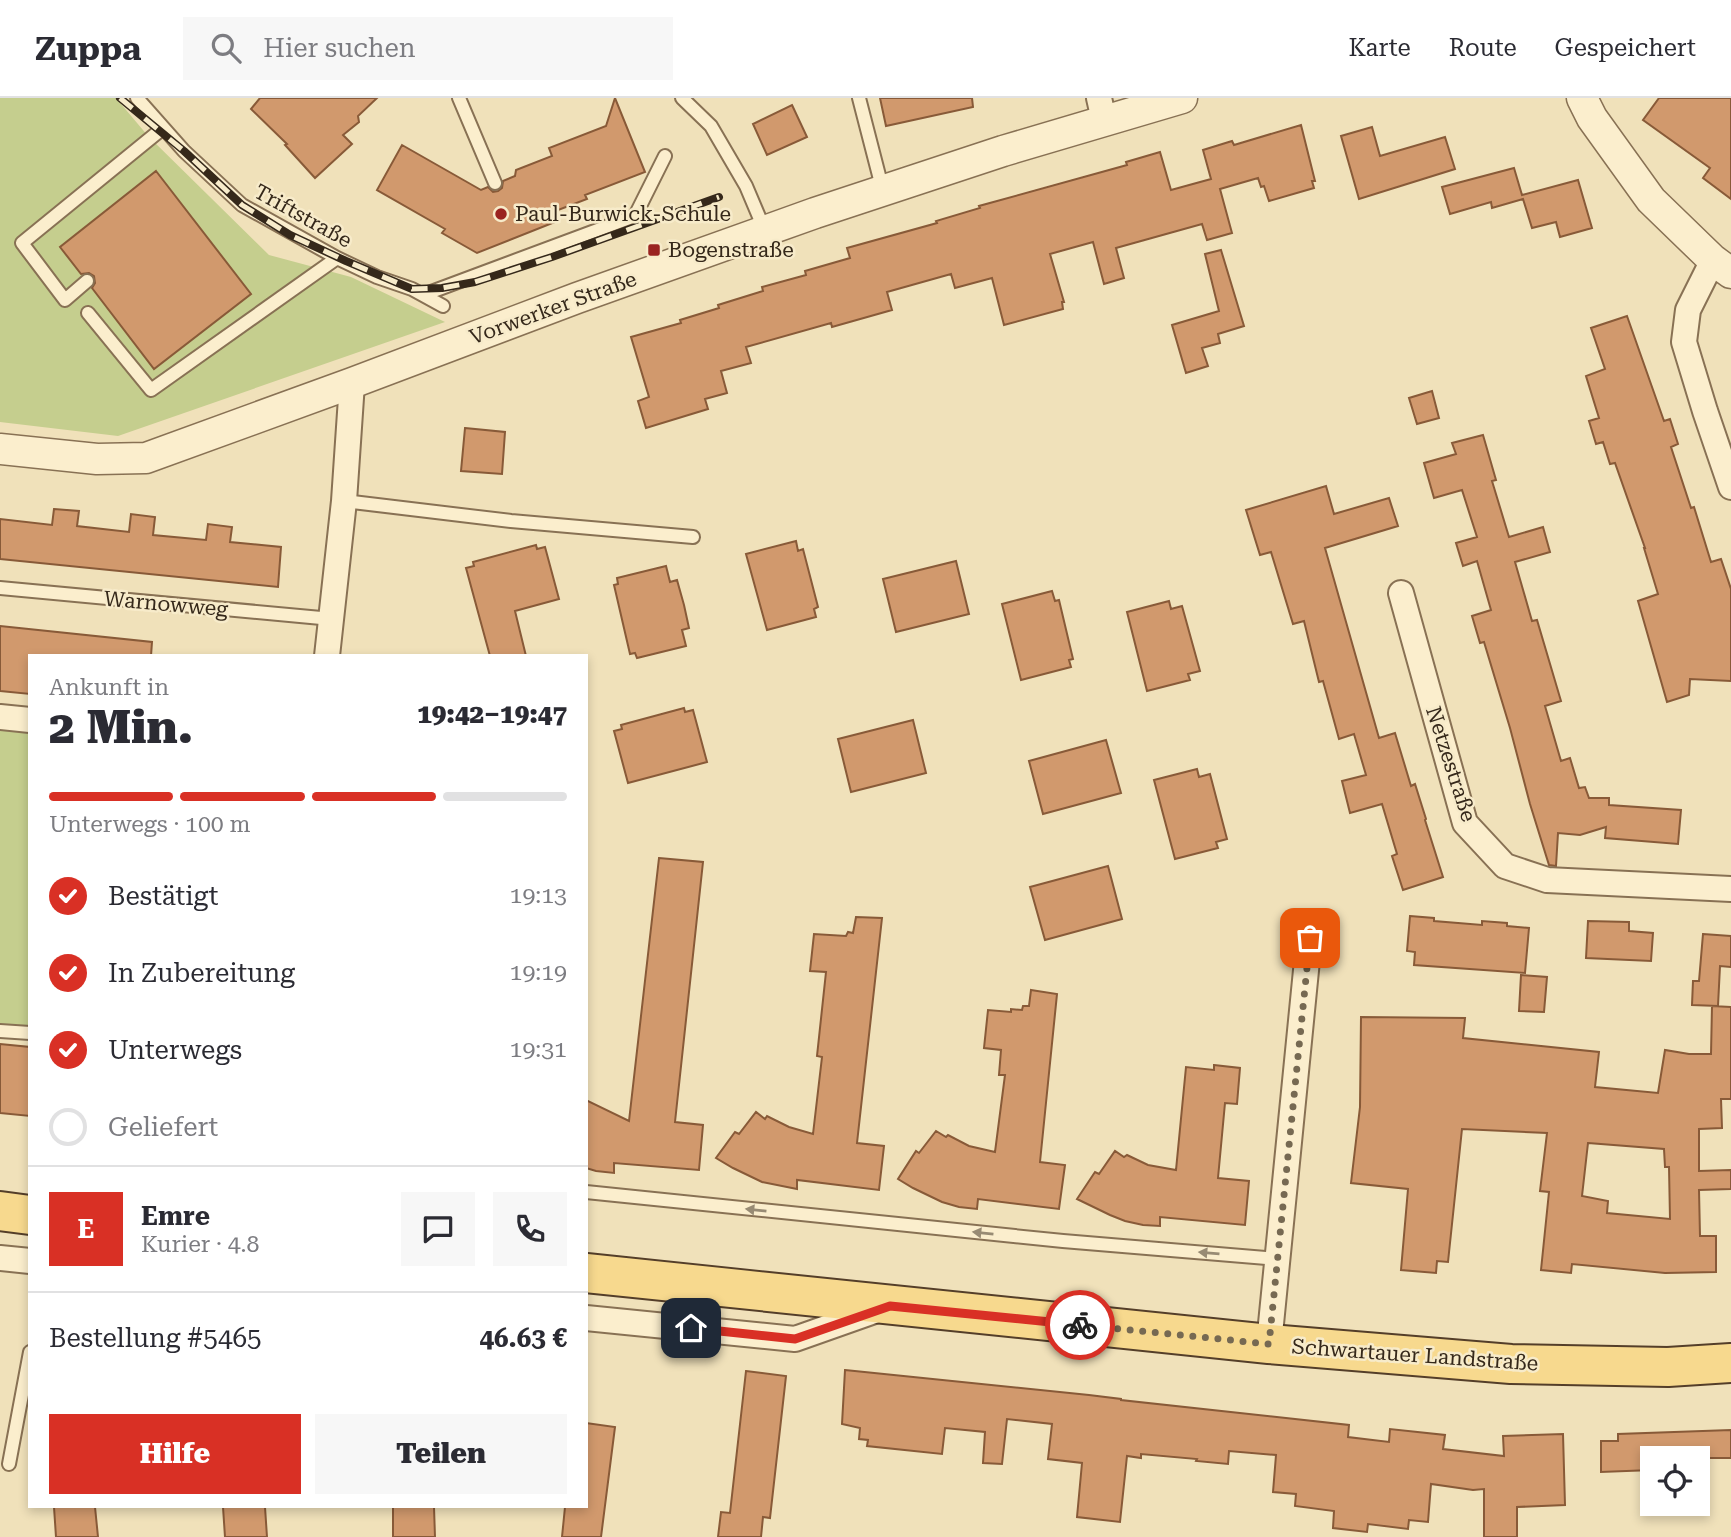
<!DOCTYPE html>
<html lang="de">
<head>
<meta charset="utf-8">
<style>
	body { margin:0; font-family:"Roboto Serif",serif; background:#f7f7f7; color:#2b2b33; height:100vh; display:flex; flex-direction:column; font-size:26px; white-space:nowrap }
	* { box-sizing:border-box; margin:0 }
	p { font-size:23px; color:#7c7c81 }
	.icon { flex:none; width:38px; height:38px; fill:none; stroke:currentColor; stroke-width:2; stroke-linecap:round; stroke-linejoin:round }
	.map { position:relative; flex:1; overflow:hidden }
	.sheet { position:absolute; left:28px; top:556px; width:560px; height:854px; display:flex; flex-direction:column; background:#fff; border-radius:0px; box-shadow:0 4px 10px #0003 }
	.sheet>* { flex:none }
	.controls { position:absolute; left:1640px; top:1348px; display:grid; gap:14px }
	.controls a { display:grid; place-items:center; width:70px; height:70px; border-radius:0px; background:#fff; box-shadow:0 4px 10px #0003; font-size:35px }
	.pin { position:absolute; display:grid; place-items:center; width:60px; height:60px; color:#fff; margin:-30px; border-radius:14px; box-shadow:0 4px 10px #0006 }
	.courier { position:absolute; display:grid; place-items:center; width:70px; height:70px; margin:-35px; border:5px solid #d93025; border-radius:50%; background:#fff; color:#222; box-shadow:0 2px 9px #0007 }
	.headline em { font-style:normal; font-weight:800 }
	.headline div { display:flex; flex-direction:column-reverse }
	.headline { display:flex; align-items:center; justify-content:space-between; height:119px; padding:0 21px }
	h1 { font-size:46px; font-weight:800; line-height:52px }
	.bar { display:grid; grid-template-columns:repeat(4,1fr); gap:10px 7px; align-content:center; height:84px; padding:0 21px }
	.bar i { height:9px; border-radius:5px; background:#e1e1e2 }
	.bar .selected { background:#d93025 }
	.bar p { grid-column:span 4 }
	.line { display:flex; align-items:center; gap:18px; padding:0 21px; border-top:2px solid #e1e1e2 }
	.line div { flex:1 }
	.round { display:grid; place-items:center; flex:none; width:74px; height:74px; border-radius:0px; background:#f7f7f7 }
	ol { padding:0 21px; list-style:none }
	li { display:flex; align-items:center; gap:21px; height:77px }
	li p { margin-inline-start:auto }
	li .icon { padding:7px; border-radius:50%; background:#d93025; color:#fff; stroke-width:4 }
	li:last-child { color:#7c7c81 }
	li i { width:38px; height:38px; border:4px solid #e1e1e2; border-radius:50% }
	.primary-button { display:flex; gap:14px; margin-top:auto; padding:14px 21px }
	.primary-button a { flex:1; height:80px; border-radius:0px; background:#d93025; color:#fff; font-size:28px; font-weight:800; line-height:80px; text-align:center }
	.primary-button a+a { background:#f7f7f7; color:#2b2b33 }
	header { display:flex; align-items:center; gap:42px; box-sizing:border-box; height:98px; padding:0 35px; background:#fff; border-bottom:2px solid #e1e1e2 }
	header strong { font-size:33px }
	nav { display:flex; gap:38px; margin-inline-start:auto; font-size:24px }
	.search { width:490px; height:63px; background:#f7f7f7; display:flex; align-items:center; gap:18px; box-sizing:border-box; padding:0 24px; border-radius:0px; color:#7c7c81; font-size:26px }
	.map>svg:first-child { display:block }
</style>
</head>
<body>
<header>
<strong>Zuppa</strong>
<div class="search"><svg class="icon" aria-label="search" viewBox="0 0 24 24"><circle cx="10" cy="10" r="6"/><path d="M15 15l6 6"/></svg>Hier suchen</div>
<nav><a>Karte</a><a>Route</a><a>Gespeichert</a></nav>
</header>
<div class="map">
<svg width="1731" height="1439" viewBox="0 0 1731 1439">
	<rect width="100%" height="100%" fill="#f0e1ba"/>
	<path fill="#c5ce8e" d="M0,0h116l32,38 121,119 82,22 94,45 -327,114 -118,-14z
		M0,619l30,3v313l-30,-2z"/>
	<path fill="#d1996d" stroke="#885a38" stroke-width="2" fill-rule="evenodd" d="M260,0h117l-19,18 1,6 -16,13 9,9 -37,34 -30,-33 2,-1 -36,-35z
		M615,0l30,74 -60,23 2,4 -29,11 -3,12 -78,31 -35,-20 3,-4 -68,-39 25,-45 79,45 7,-3 5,5 5,-1 4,-3 1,-7 12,-5 1,-6 36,-14 -3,-8 57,-22z
		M880,0h92l1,9 -87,19z
		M1659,0h72v101l-28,-21 7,-10 -67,-48z
		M792,7l15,32 -40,18 -14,-31z
		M1301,27l14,56h-3l2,7 -45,13 -5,-15 -3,1 -3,-9 -38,11 12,44 -25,7 -5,-16 -86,24 8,30 -20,6 -11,-42 -43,12 14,48h-2l1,7 -59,16 -12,-47 -37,10 -4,-14 -64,18 5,18 -60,17 -1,-4 -85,24 5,16 -30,8 6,22 -22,6 3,10 -62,19 -8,-27 11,-4 -18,-60 50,-14 -1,-3 39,-12 -1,-3 45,-14 -1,-4 44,-12 -1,-4 45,-13 -3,-10 90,-25 -1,-2 44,-13 -1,-2 148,-41 -1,-3 34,-10 11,38 40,-11 -8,-29 29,-9 2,4z
		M1372,29l8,29 65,-19 10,32 -96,30 -18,-63z
		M1514,70l8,27 56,-15 14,48 -32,9 -4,-15 -24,6 -9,-29 -31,9 -1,-6 -41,12 -8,-27z
		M156,73l95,123 -97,75 -62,-81 3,-5 -1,-7 -5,-3 -8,1 -21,-27z
		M1221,152l23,76 -26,8 2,9 -18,5 6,18 -22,7 -14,-48 47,-14 -14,-57z
		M1627,218l37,105 6,-2 8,25 -7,3 20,61 3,-1 17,55 10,-3 10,30v92l-41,-2 -1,16 -22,7 -29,-101 20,-7 -14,-46h1l-30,-85 -5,1 -7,-22 -7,2 -7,-23 10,-3 -13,-42 19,-7 -14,-41z
		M1432,293l7,27 -22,6 -8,-26z
		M465,330l40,4 -3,42 -41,-3z
		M1483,337l13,45 -4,1 17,56 34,-10 7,25 -35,10 17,59 5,-1 24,81 -16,5 16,55 9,-3 9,30 6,-1 4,11h20v7l72,5 -3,34 -73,-6 1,-11 -26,8 -22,-2 -2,33 -7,-1 -19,-61 -20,-76 -26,-86 -4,1 -8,-27 19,-6 -14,-49 -14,5 -7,-23 21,-6 -15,-47 -28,8 -10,-35 32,-9 -4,-11z
		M1326,388l8,28 55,-16 9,28 -73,22 54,190 16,-5 16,53 4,-2 11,35 -1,1 18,57 -40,13 -11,-34 5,-2 -15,-50 -32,9 -8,-32 24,-6 -12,-41 -15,5 -16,-58 -4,1 -15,-61 -11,3 -22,-72 -11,3 -14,-45z
		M54,411l25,2 -2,15 52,6 2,-18 24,3 -2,18 53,5 2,-16 24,3 -2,15 51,5 -3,40 -278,-28v-40l52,6z
		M796,443l2,10 5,-2 15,58 -4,2 2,8 -49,13 -21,-76z
		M536,447l1,4 8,-2 14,52 -44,12 11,45h-36l-24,-88 8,-2 -1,-4z
		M956,463l13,53 -73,18 -13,-53z
		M666,468l4,16 7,-2 7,25 5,23 -7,2 4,16 -49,12 -2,-5 -5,1 -16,-69 4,-1 -1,-6z
		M1052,493l3,10 4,-1 14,59 -4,1 2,7 -50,13 -19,-76z
		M1169,503l2,8 11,-3 18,65 -12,3 2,6 -43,11 -20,-79z
		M0,528l152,16 -1,14h-121v38l-30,-3z
		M684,610l1,4 8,-2 14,52 -79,21 -14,-52 8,-2 -1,-4z
		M913,622l13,53 -75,19 -13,-53z
		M1106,642l15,53 -78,21 -14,-53z
		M1197,671l2,8 11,-3 17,65 -11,3 2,6 -43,11 -21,-79z
		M659,760l44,4 -28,260 28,3 -4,45 -85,-7v10l-18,-2 -10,-3v-68l43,21z
		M1108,768l14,53 -77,21 -15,-53z
		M1410,818l24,2v3l48,4v-4l25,2v3l22,2 -4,45 -111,-8 1,-13 -8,-1z
		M856,819l26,1 -25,225 27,3 -5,44 -82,-10v9l-35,-7 -29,-14 -17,-10 19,-26 4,2 17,-22 9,7 2,-3 22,11 24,7 9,-77 -5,-1 9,-84 -16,-1 4,-37 32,2 2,-4 5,1z
		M1588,823l41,1v9l24,2 -2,28 -65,-3z
		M1703,836l28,2v31l-11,-1 -2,40 -26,-1 1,-24h6z
		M1521,877l26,2 -3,35 -25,-1z
		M1031,892l26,4 -17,168 25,3 -6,44 -81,-10 -1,10 -18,-2 -17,-5 -29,-14 -15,-9 18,-28 3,2 17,-22 10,6 2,-2 21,11 26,6 10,-77h-6l2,-25 -17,-2 4,-38 23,2v-3l11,1 1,-4h6z
		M1712,908l19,1v92h-10l1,29 -23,1v42l32,-1v19l-32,1 1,46h16v36l-51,1 -93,-9 -1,9 -30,-3 8,-78 -9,-1 7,-58 -85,-4 -14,133 -11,-1 -1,12 -35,-3 7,-81 -57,-6 9,-76 1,-90 104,1 -2,20 136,14 -4,35 63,6 7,-43 24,4h22zM1588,1045l76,6 1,18h4l1,52 -63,-6 1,-12 -26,-5z
		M0,946l30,3v69l-30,-3z
		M1214,967l26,3 -3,36 -12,-1 -7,75 31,3 -4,44 -85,-8v9l-17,-1 -18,-4 -15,-6 -33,-16 18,-27 4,2 16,-23 9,6 3,-2 21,10 28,5 10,-103 28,3z
		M845,1272l244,25 32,4v1l228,25 -1,12 41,5 1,-13 55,6 -2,14 61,7 -1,-20 60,-2 2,71 -48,2v30h-33v-48l-11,1 -42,-6 -3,38 -19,-2 -1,9 -40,-5 -1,8 -34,-4 1,-17 -39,-5 1,-12 -23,-2 3,-37 -47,-4 -1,13 -32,-3 1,-2 -56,-5v4l-14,-2 -7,66 -43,-5 5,-54 -34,-4 4,-35 -45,-5 -5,45 -19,-1 2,-31 -40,-4 -3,26 -75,-8 1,-6 -9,-1 1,-11 -18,-4z
		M746,1273l40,5 -16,142 -7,-1 -2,20h-43l3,-25 9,1z
		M586,1325l29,4 -14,110h-39l3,-30h21z
		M1731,1332v28h-79v12l-51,2v-31h17v-7z
		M54,1409h41l3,30h-42z
		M223,1409h42l2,30h-42z
		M393,1409h41l1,30h-42z"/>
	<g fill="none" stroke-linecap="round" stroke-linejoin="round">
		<g stroke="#887154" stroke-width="16">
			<path id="service" d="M137,0l47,53 58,54 95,53 40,19 35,12 31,17
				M459,0l36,85
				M682,0l29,28 35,60 19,45
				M859,0l24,93
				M87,183l-22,19 -43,-57 141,-115
				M423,197l212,-79 30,-60
				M88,215l63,77 186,-132
				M344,403l167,20 182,16
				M0,490l332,31
				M0,933l30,2
				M586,1094l477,49 214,18
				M9,1366l21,-112"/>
		</g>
		<g stroke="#887154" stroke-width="28">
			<path id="minor" d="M1099,0l5,22
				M1713,162l-25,50 -4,32 21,69 26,76
				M1401,495l64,230 40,43 42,14 184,9
				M327,558l17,-155 8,-118
				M0,619l30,3
				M0,1160l30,3
				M586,1220l209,21 85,-30
				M1269,1246l41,-414"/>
		</g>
		<g stroke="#887154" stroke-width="33">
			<path id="tertiary" d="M1582,0l10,20 59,82 62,60 18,13
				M0,351l97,10 49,-1 206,-75 225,-85 238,-85 188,-62 179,-53"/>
		</g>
		<g stroke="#543e29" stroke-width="42">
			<path id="primary" d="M0,1113l30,4
				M586,1175l683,71 242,20 157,3 63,-4"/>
		</g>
		<use href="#service" stroke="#fbeecd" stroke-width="12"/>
		<use href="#minor" stroke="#fbeecd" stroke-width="24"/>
		<use href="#tertiary" stroke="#fbeecd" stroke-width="30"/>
		<use href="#primary" stroke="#f7d98e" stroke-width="38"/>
		<g stroke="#35281a" stroke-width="8">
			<path id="rail" d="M120,0l64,53 58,54 48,30 56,26 66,28 30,-1 33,-6 77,-25 167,-60"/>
		</g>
		<use href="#rail" stroke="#f7ebca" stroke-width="5" stroke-dasharray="16" stroke-linecap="butt"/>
	</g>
	<defs><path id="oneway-solid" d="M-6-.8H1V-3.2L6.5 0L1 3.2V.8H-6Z" transform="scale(1.75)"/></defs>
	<g fill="#988b74">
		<use href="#oneway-solid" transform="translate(756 1112) rotate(-174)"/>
		<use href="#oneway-solid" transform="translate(983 1135) rotate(-174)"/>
		<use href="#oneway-solid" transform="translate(1209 1155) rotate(-175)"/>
	</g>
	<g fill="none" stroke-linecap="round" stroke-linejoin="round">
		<path stroke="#766952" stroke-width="7" stroke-dasharray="0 12.6" d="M1080,1227l189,19 41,-406"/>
		<path stroke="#d93025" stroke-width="9" d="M691,1230l104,11 95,-33 190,19"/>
	</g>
	<g fill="#9a2320" stroke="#f7ebca" stroke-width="2.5">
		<circle cx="501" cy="116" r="7"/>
		<rect x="647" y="145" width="14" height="14" rx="3.5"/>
	</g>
	<g text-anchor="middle" stroke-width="5" stroke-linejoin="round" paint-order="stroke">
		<g font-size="21" fill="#35281a" stroke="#f7ebca" text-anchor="start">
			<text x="515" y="123">Paul-Burwick-Schule</text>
			<text x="668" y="159">Bogenstraße</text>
		</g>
		<g font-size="21" fill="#35281a" stroke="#f7ebca">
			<text transform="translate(303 118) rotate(29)" y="7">Triftstraße</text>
			<text transform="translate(553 210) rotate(-20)" y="7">Vorwerker Straße</text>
			<text transform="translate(166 506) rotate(5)" y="7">Warnowweg</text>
			<text transform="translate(1451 666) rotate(72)" y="7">Netzestraße</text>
			<text transform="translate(1415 1257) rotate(4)" y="7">Schwartauer Landstraße</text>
		</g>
	</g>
</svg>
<div class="controls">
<a><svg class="icon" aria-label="locate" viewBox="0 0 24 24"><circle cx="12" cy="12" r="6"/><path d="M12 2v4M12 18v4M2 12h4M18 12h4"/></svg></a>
</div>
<div class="pin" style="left:1310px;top:840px;background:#ea580c"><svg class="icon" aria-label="bag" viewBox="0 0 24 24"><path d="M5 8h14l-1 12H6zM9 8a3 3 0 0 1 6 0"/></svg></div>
<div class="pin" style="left:691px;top:1230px;background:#1f2937"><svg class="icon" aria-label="home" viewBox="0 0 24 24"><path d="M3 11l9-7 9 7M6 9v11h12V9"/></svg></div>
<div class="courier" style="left:1080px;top:1227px"><svg class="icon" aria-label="bike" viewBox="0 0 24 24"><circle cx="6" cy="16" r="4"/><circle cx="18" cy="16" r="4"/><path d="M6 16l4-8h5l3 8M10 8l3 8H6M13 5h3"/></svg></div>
<section class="sheet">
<div class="headline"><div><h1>2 Min.</h1><p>Ankunft in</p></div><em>19:42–19:47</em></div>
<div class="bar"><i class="selected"></i><i class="selected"></i><i class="selected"></i><i></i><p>Unterwegs · 100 m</p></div>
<ol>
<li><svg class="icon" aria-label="check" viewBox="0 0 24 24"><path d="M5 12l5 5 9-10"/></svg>Bestätigt<p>19:13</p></li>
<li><svg class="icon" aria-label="check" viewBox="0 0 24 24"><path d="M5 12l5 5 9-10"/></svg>In Zubereitung<p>19:19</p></li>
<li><svg class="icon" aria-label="check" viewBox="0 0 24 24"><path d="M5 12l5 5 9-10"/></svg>Unterwegs<p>19:31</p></li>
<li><i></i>Geliefert</li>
</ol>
<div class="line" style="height:126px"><b class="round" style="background:#d93025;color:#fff">E</b><div><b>Emre</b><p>Kurier · 4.8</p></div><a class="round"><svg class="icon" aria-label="chat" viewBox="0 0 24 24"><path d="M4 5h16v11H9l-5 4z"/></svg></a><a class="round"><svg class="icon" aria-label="phone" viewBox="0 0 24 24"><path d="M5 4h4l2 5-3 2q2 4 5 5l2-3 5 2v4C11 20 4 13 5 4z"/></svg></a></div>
<div class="line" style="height:91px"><div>Bestellung #5465</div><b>46.63 €</b></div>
<div class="primary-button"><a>Hilfe</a><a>Teilen</a></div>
</section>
</div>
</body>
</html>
